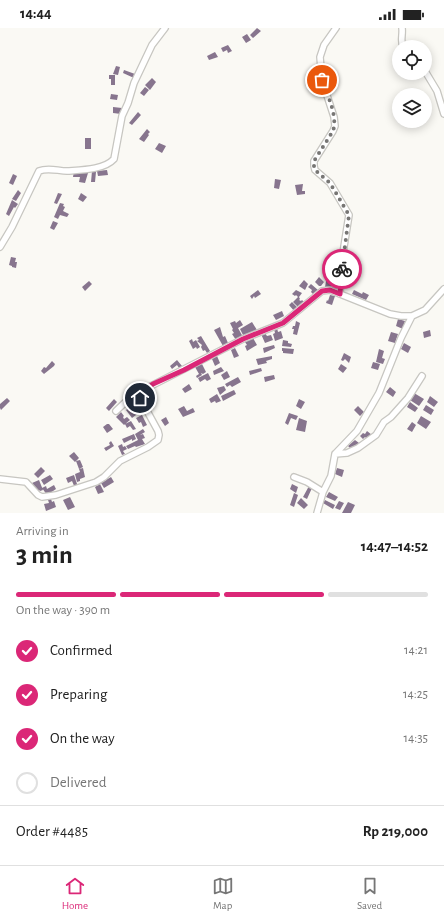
<!DOCTYPE html>
<html lang="en">
<head>
<meta charset="utf-8">
<style>
	body { margin:0; font-family:"Alegreya Sans",sans-serif; background:#f6f6f6; color:#222; height:100vh; display:flex; flex-direction:column; font-size:15px; white-space:nowrap }
	* { box-sizing:border-box; margin:0 }
	p { font-size:13px; color:#767676 }
	.icon { flex:none; width:22px; height:22px; fill:none; stroke:currentColor; stroke-width:2; stroke-linecap:round; stroke-linejoin:round }
	.map { position:relative; height:485px; overflow:hidden }
	.details { display:flex; flex-direction:column; background:#fff; flex:1 }
	.details>* { flex:none }
	.fabs { position:absolute; left:392px; top:12px; display:grid; gap:8px }
	.fabs a { display:grid; place-items:center; width:40px; height:40px; border-radius:50%; background:#fff; box-shadow:0 2px 10px #0003; font-size:20px }
	.pin { position:absolute; display:grid; place-items:center; width:34px; height:34px; color:#fff; margin:-17px; border:2px solid #fff; border-radius:50%; box-shadow:0 1px 4px #0007 }
	.courier { position:absolute; display:grid; place-items:center; width:40px; height:40px; margin:-20px; border:3px solid #db2777; border-radius:50%; background:#fff; color:#222; box-shadow:0 1px 5px #0007 }
	.head em { font-style:normal; font-weight:700 }
	.head div { display:flex; flex-direction:column-reverse }
	.head { display:flex; align-items:center; justify-content:space-between; height:68px; padding:0 16px }
	h1 { font-size:26px; font-weight:700; line-height:30px }
	.bar { display:grid; grid-template-columns:repeat(4,1fr); gap:6px 4px; align-content:center; height:48px; padding:0 16px }
	.bar i { height:5px; border-radius:3px; background:#e0e0e0 }
	.bar .active { background:#db2777 }
	.bar p { grid-column:span 4 }
	.line { display:flex; align-items:center; gap:10px; padding:0 16px; border-top:1px solid #e0e0e0 }
	.line div { flex:1 }
	ol { padding:0 16px; list-style:none }
	li { display:flex; align-items:center; gap:12px; height:44px }
	li p { margin-inline-start:auto }
	li .icon { padding:4px; border-radius:50%; background:#db2777; color:#fff; stroke-width:4 }
	li:last-child { color:#767676 }
	li i { width:22px; height:22px; border:2px solid #e0e0e0; border-radius:50% }
	.status { display:flex; justify-content:space-between; align-items:center; height:28px; padding:0 20px; background:#fff; direction:ltr }
	.status svg { height:11px; fill:currentColor }
	.dock { display:flex; justify-content:space-around; align-items:center; height:56px; border-top:1px solid #e0e0e0; background:#fff; font-size:11px; color:#767676 }
	.dock a { display:grid; justify-items:center; gap:2px }
	.dock .active { color:#db2777 }
	.map>svg:first-child { display:block }
</style>
</head>
<body>
<div class="status"><b>14:44</b><svg viewBox="0 0 49 12"><path d="M0 12V9h3v3zM5 12V6h3v6zM10 12V3h3v9zM15 12V0h3v12zM26 1h20v11H26zM47 4h2v5h-2z"/></svg></div>
<div class="map">
<svg width="444" height="485" viewBox="0 0 444 485">
	<rect width="100%" height="100%" fill="#faf9f4"/>
	<path fill="#87758e" d="M257,0l4,3 -8,7 -3,-3z
		M247,6l4,6 -5,3 -4,-6z
		M228,17l4,6 -4,2 -1,-3 -4,2 -2,-4z
		M215,24l3,5 -9,3 -2,-4z
		M116,38l4,1 -2,8 -5,-1z
		M124,42l11,4 -1,4 -11,-5z
		M109,47h6v10h-4v-6h-2z
		M152,50l4,4 -6,8 -5,-5z
		M145,59l4,3 -5,6 -4,-3z
		M111,66l7,1 -1,5 -7,-1z
		M113,79l9,1 -1,6 -8,-1z
		M138,84l3,3 -9,10 -3,-2z
		M147,101l3,3 -2,2 1,1 -5,7 -5,-3z
		M85,110h6v11h-6z
		M159,115l7,3 -4,7 -7,-4z
		M107,142l1,5 -10,1 -1,-5z
		M74,143l14,2 -3,10 -6,-1 1,-5h-7z
		M92,143l4,1 -1,10h-4z
		M13,146l4,2 -4,9 -4,-2z
		M275,151l6,1 -2,9 -5,-1z
		M303,156l-1,7h3v3l-8,1 -2,-10z
		M18,162l3,3 -5,8 -4,-2z
		M58,165l4,1 -5,10 -3,-1z
		M81,165l6,4 -4,5 -5,-3z
		M12,172l6,4 -3,4 -1,-1 -5,9 -3,-2z
		M60,175l4,1 -1,2 2,1 -2,4 6,3 -2,3 -7,-2 -2,4 -4,-2z
		M53,193l5,2 -4,7 -4,-2z
		M11,229l5,1 -1,4h2l-1,6 -4,-1v-1l-3,-1z
		M327,248h3v5h8v5l-6,-1 -1,3 -6,-1z
		M319,249l5,5 -3,4h-2l-4,-4z
		M304,252l4,4 -3,6 -6,-4z
		M89,253l3,3 -7,7 -3,-4z
		M311,256l7,6 -4,5 -3,-3 1,-2 -4,-3z
		M258,262l3,4 -6,4 -1,-2 -2,3 -2,-3z
		M296,262l6,3 -3,4 1,2 -1,1 2,1 1,-1 2,2 -5,6 -6,-6 5,-5 -2,-2 -1,1 -3,-2z
		M354,262l8,4 1,-2 6,3 -3,5 -14,-6z
		M330,267l5,1 -3,9 -6,-2 1,-3 1,1z
		M292,274l6,6 -3,4 -6,-7z
		M282,283l2,5 -8,4 -3,-5z
		M398,291l7,2 -2,8 -7,-3z
		M240,292l3,5 -5,3 5,9 -7,3 -4,-6 2,-1 -2,-3 1,-1 -3,-6 5,-2 1,2z
		M296,293l4,2 -3,12 -4,-1 1,-5h-2l1,-3h2z
		M252,294l5,8 -13,7 -4,-8z
		M220,299l3,10 2,-1 3,7 -5,3 -9,-16z
		M277,300l1,4 3,-1 2,7 -8,3 -2,-7 2,-1 -1,-4z
		M430,302l1,6 -7,2 -1,-6z
		M391,304l7,2 -3,9 -7,-2z
		M265,305l2,3 4,-1 2,5 -8,3 -4,-9z
		M201,308l9,15 -3,2 -2,-3 -2,1 -2,-4 1,-2 -5,-4 2,-1 -2,-2z
		M253,310l4,7 -10,6 -2,-5 2,-1 -2,-3z
		M192,311l1,3 3,-2 4,7 -3,2 -1,-2 -3,2 -4,-8z
		M283,312l5,1v2l4,1 -1,3 -9,-1z
		M404,315l7,4 -3,6 -7,-4z
		M274,317l1,3 -11,5 -1,-5z
		M235,320l4,8 -5,2 -3,-8z
		M282,320l12,1 -1,5 -10,-1v-2h-1z
		M379,321l5,2 -2,7 3,1 -2,5 -7,-2z
		M344,325l7,4 -2,6 -4,-4 -2,2 -2,-1z
		M217,328l3,7 -5,3 -3,-7z
		M272,328v3l-6,2 1,2 -9,2 -2,-6z
		M177,332l5,6 -3,2 -2,-3 -5,4 -2,-3z
		M52,333l3,3 -1,2 -10,8 -3,-3 3,-4 2,1z
		M373,334l7,2 -2,6 -7,-2z
		M202,336l4,8 -3,2 -2,-1 1,2 -5,3 -1,-2 3,-2 -4,-7z
		M341,336l6,4 -4,5 -5,-4z
		M221,339l3,4 -10,4 -1,-4z
		M261,340l1,3 -12,4 -1,-4z
		M227,343l3,6 -6,3 -3,-5z
		M208,345l3,6 -4,2 -2,-2 -5,3 -2,-4z
		M274,347l1,4 -10,3 -1,-5z
		M238,349l3,5 -9,5 -2,-2 -3,2 -2,-3z
		M189,356l3,5 -7,4 -3,-4z
		M224,358l2,4 -6,5 -3,-7z
		M390,359l6,5 -3,5 -7,-5z
		M234,362l2,4 -13,7 -2,-5z
		M414,365l10,6 -5,7 -9,-6z
		M217,366l4,7 -5,2 -1,-2 -4,2 -2,-4z
		M430,368l8,6 -4,5 -7,-5z
		M7,370l3,3 -9,9 -1,-2v-4z
		M114,371l3,3 -8,9 -3,-3z
		M299,371l6,3 -4,7 -5,-3z
		M410,374l8,6 -3,4 -8,-5z
		M134,376l6,8 -8,6 -6,-8z
		M426,377l8,5 -3,5 -8,-5z
		M184,378l3,5 6,-3 2,4 -12,5 -5,-8z
		M358,378l6,6 -4,4 -6,-6z
		M121,384l3,4 -1,1 1,2 3,-2 3,3 -6,5 -8,-8z
		M289,385l9,3 -2,4 -5,-2 -3,7 -3,-2z
		M142,387l5,10 -4,2 -2,-5 -2,1 -3,-5z
		M421,388l10,6 -5,7 -9,-6z
		M166,389l3,6 -4,3 -4,-6z
		M299,390l8,3 -2,11 -9,-2z
		M131,393l5,8 -3,1 -3,-4 -3,2 -2,-4z
		M412,394l4,3 -4,7 -5,-3z
		M107,396h2l4,5 -6,4 -4,-6z
		M143,401l2,3 -5,3 3,-1 2,4 -3,1 3,5 -9,3 -1,-1 -7,3 -2,-3 12,-6 -3,-6z
		M367,403l5,4 -4,5 -3,-3 -2,2 -3,-3 3,-3 2,1z
		M134,406l2,5 -4,2v-2l-8,4 -2,-4z
		M355,412l4,3 -7,7 -4,-4z
		M111,413l3,5 -8,5 -2,-3 6,-3 -1,-2z
		M122,416l1,3 2,-1 2,3 -4,2 2,3 -3,1 -4,-9z
		M74,424l5,6 -3,3 4,-1 3,7 -4,2 -3,-8 -1,1 -6,-6z
		M41,439l4,4 -7,7 -4,-4z
		M83,440l2,9 -5,2v2l-3,1 -2,-8 5,-2 -1,-3z
		M337,440l7,2 -2,7 -7,-3z
		M50,447l3,4 -9,6 -3,-5z
		M74,447l4,12 -3,1 -3,-7 -4,2 -2,-5z
		M111,449l3,5 -10,6 -3,-5z
		M39,452l4,10 -3,1 -1,-1 -2,1 -5,-8z
		M100,456l4,8 -6,2 -3,-7z
		M292,456l6,3 -2,6 -6,-4z
		M54,457l2,4 -9,6 -5,-7 4,-2 1,3z
		M309,458l3,2 -5,11 -4,-2z
		M329,464l9,5 -3,4 -9,-4z
		M294,465l4,2 -4,12 -4,-2z
		M70,469l5,10 -7,3 -5,-10z
		M301,470l7,7 -4,4 -7,-6z
		M51,471l1,3 2,-1 2,6 -10,4 -2,-7 5,-1 -1,-3z
		M325,472l10,5 -2,4 -10,-6z
		M339,473l5,2 -4,7 -5,-2z
		M348,474l7,3 -4,8h-9z"/>
	<g fill="none" stroke-linecap="round" stroke-linejoin="round">
		<g stroke="#c7c6c1" stroke-width="8">
			<path id="minor" d="M336,0l-12,17 -4,12 2,23 12,37 1,9 -2,5 -19,30v5l1,4 15,13 19,32 -7,44 -2,35
				M402,0c1,7 -2,13 1,19
				M425,43l12,20 7,23
				M0,219l12,-20 27,-56c9,-4 19,0 28,0 14,-1 37,-1 47,-12l8,-43 6,-13 6,-20 18,-38 13,-17
				M116,383l17,-16 6,-1
				M335,426l12,-1 11,-5 18,-13 8,-13 7,-5 17,-19 14,-22
				M294,449l13,5 16,10
				M0,451l26,3 12,13 4,2 14,-2 40,-13 8,-5 16,-16 28,-14 10,-7 1,-5 -1,-4 -18,-33 -1,-4 2,-3 102,-52 40,-16 39,-32 8,-1 60,24 11,2h11l13,-6 19,-21
				M317,485l6,-21 8,-16 4,-22 22,-23 22,-38 22,-55 11,-22"/>
		</g>
		<use href="#minor" stroke="#fff" stroke-width="5.5"/>
	</g>
	<g fill="none" stroke-linecap="round" stroke-linejoin="round">
		<path stroke="#777674" stroke-width="4" stroke-dasharray="0 7.2" d="M322,52c5,15 16,35 11,51l-19,30v5l1,4 15,13 19,32 -7,54"/>
		<path stroke="#db2777" stroke-width="5" d="M140,370l-1,-4 14,-10 31,-14 59,-31 40,-16 39,-32 8,-1 10,4 2,-25"/>
	</g>
</svg>
<div class="fabs">
<a><svg class="icon" aria-label="locate" viewBox="0 0 24 24"><circle cx="12" cy="12" r="6"/><path d="M12 2v4M12 18v4M2 12h4M18 12h4"/></svg></a>
<a><svg class="icon" aria-label="layers" viewBox="0 0 24 24"><path d="M12 4l9 5-9 5-9-5zM3 14l9 5 9-5"/></svg></a>
</div>
<div class="pin" style="left:322px;top:52px;background:#ea580c"><svg class="icon" aria-label="bag" viewBox="0 0 24 24"><path d="M5 8h14l-1 12H6zM9 8a3 3 0 0 1 6 0"/></svg></div>
<div class="pin" style="left:140px;top:370px;background:#1f2937"><svg class="icon" aria-label="home" viewBox="0 0 24 24"><path d="M3 11l9-7 9 7M6 9v11h12V9"/></svg></div>
<div class="courier" style="left:342px;top:241px"><svg class="icon" aria-label="bike" viewBox="0 0 24 24"><circle cx="6" cy="16" r="4"/><circle cx="18" cy="16" r="4"/><path d="M6 16l4-8h5l3 8M10 8l3 8H6M13 5h3"/></svg></div>
</div>
<section class="details">
<div class="head"><div><h1>3 min</h1><p>Arriving in</p></div><em>14:47–14:52</em></div>
<div class="bar"><i class="active"></i><i class="active"></i><i class="active"></i><i></i><p>On the way · 390 m</p></div>
<ol>
<li><svg class="icon" aria-label="check" viewBox="0 0 24 24"><path d="M5 12l5 5 9-10"/></svg>Confirmed<p>14:21</p></li>
<li><svg class="icon" aria-label="check" viewBox="0 0 24 24"><path d="M5 12l5 5 9-10"/></svg>Preparing<p>14:25</p></li>
<li><svg class="icon" aria-label="check" viewBox="0 0 24 24"><path d="M5 12l5 5 9-10"/></svg>On the way<p>14:35</p></li>
<li><i></i>Delivered</li>
</ol>
<div class="line" style="height:52px"><div>Order #4485</div><b>Rp 219,000</b></div>
</section>
<nav class="dock">
<a class="active"><svg class="icon" aria-label="home" viewBox="0 0 24 24"><path d="M3 11l9-7 9 7M6 9v11h12V9"/></svg>Home</a>
<a><svg class="icon" aria-label="map" viewBox="0 0 24 24"><path d="M3 6l6-2 6 2 6-2v14l-6 2-6-2-6 2zM9 4v14M15 6v14"/></svg>Map</a>
<a><svg class="icon" aria-label="saved" viewBox="0 0 24 24"><path d="M7 4h10v16l-5-4-5 4z"/></svg>Saved</a>
</nav>
</body>
</html>
